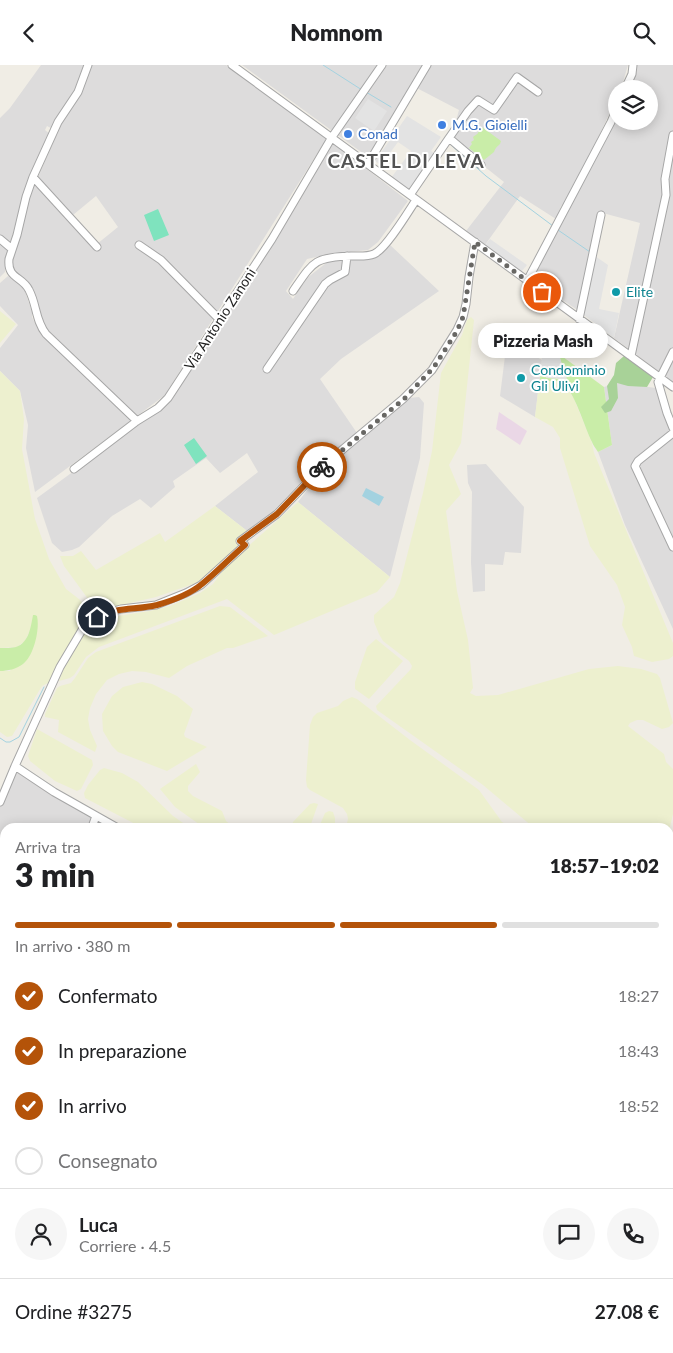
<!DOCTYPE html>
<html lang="it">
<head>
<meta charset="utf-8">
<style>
	body { margin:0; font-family:Lato,sans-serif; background:#f6f6f6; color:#202124; height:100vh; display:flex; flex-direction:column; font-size:19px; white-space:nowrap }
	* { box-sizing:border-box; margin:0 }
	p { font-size:16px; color:#757577 }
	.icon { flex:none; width:28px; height:28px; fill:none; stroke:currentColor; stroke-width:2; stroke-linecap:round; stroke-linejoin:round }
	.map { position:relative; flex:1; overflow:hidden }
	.sheet { position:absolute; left:0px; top:758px; width:674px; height:531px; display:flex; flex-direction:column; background:#fff; border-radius:15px 15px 0 0; box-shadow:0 2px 12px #0003 }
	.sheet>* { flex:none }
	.buttons { position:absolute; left:608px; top:15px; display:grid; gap:10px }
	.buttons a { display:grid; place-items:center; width:50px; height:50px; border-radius:50%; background:#fff; box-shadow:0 2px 12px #0003; font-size:25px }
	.pin { position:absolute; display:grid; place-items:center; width:42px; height:42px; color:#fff; margin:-21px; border:2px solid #fff; border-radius:50%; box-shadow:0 1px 5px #0007 }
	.courier { position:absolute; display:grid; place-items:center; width:50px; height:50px; margin:-25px; border:4px solid #b45309; border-radius:50%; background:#fff; color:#222; box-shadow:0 1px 6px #0007 }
	.bubble { position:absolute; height:35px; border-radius:18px; background:#fff; box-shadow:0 2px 12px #0003; font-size:16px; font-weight:800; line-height:35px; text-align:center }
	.overview em { font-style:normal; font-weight:800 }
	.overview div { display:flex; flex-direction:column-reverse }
	.overview { display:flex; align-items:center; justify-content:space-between; height:85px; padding:0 15px }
	h1 { font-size:32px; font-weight:800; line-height:38px }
	.bar { display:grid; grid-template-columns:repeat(4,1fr); gap:8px 5px; align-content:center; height:60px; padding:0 15px }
	.bar i { height:6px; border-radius:4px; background:#e0e0e0 }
	.bar .selected { background:#b45309 }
	.bar p { grid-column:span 4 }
	.line { display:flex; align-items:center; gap:12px; padding:0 15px; border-top:1px solid #e0e0e0 }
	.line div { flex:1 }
	.round { display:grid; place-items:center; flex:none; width:52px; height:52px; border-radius:26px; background:#f6f6f6 }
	ol { padding:0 15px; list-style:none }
	li { display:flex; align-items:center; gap:15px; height:55px }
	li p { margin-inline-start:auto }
	li .icon { padding:5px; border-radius:50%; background:#b45309; color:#fff; stroke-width:4 }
	li:last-child { color:#757577 }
	li i { width:28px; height:28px; border:2px solid #e0e0e0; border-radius:50% }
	header { display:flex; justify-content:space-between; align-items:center; height:65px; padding:0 15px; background:#fff; font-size:22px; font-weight:800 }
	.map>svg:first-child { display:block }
</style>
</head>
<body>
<header><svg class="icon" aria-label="back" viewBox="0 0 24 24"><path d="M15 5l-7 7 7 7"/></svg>Nomnom<svg class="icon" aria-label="search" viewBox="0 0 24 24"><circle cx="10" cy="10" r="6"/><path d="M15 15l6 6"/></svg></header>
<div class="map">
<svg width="673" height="1288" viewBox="0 0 673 1288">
	<rect width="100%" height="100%" fill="#f0ede5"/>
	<path fill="#dddcdc" d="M41,0h46l-6,17 -28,47 -6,-3 -2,4 6,5 -28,64 -18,61v12l-5,5v-159l10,-10z
		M91,0h135l101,73 -162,257 -28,21 -3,-2 -91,-89 -8,-25 -22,-29 -2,-5 2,-13 21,-68 5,4 57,62 5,-3 -4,-4 21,-17 -22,-31 -23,19 -35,-38 26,-60 17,-22z
		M242,0h386l-7,24h-5v10l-28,61 -23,43 -4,3 -5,13 -36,-23 -35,49 -19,-14 38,-49 -53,-42 8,-30 -48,-25 -43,72z
		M634,0h39v317l-59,-44 26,-115 -41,-11 -20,99 -47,-31 84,-162v3h33v-32h-21z
		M333,78l75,58 -30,41 -10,8 -38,4 -23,5 -21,32 7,8 14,-21 23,-18 39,-1 8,-2 12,-13 50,47 -98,68 -21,20 37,54 -42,33 -23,26 -41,42 -36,-28 43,-34 -11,-19 -27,20 -14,-15 -33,23 2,6 -24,21 -11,-9 -28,17 -33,31 -7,3 -10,2 -10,-9 -15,-45 129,-94 7,-7 102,-156z
		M8,211l14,10 3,5 7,21v5l8,16 92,87 -97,72 -9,-44 2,-23 -8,-34 -20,-20v-23l18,-23 -18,-19v-23z
		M507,275l35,20 -7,57 -35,-21z
		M617,318l39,5 17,45v196l-48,-104 -27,-73 14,-7 -8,-58z
		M419,332l5,6 -4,55 -30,119 -92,-75 26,-34 85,-70z
		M486,399l38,43 -3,46 -16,-1 -2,13 -18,-1v27l-12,1 -2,-29 1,-71 -4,-9 -1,-18z
		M15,701l103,61h-113v18h-5v-43z
		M5,847v145l-5,-3v-64l4,-3 -4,-10v-63z
		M0,1044l5,1v107l-5,-5z
		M120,1284h89v4h-92z"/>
	<path fill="#ead7e6" d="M499,347l28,19 -7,14 -24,-16z"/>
	<path fill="#edf0cf" d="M0,246l16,13 -16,19z
		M471,252l3,3 -13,123 -12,22 12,29 -15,17 11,80 11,49 5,48 -3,5 6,3 22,-1 91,-26 29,-3 23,3 16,5 3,4 13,45 -4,4 -7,2 -19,-9h-6l-7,3 -2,3 36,28 2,8 7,7v45l-4,17v-4h-136l-50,-42 -106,-75 -1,-4 35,-37 1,-3 -3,-5 -26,-20 -4,-7 -5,-12v-7l20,-18 6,-14 23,-90 9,-42 9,-78 21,-38 5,-15z
		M0,306l20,20 4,28 -2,30 13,70 14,40 17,30 13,10 12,15 -20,28 -21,40 -8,4 -30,50 -5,1 -7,-5v-61h10l28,-50 -7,7 -6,13 -8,6 -17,1z
		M548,315l12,1 6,4 8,14 18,44 2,10 79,190v13l-4,3 -17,3 -18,-6 -2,-9 -10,-22 3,-18 -8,-22 -27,-39 -30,-98v-10l-7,-11 -18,-10 4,-34z
		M298,437l92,75 -13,15 -103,43 -47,-36 -128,48 -13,10 -12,18 -4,3 -11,3 7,-19 14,-24 8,-9 11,-8 12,-4 39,-6 20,-5 30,-13 13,-9 15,-20z
		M215,441l36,28 -44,41 -11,8 -40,14 -56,13 -6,-3 -30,-41 -4,-10h13l8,-5 15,19 64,-37 5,9z
		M220,541l10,1 38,29 -35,12h-6l-40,18 -18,12 -23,-6 -14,-1 -13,3 -12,6 -11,14 -6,14 -2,11 2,11 7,16 -2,6 -37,-20 1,-12 -14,-3v-3l12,-26 3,-2 11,-3 4,-5 13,-20 8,-6z
		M376,574l27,22 -34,38 -14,-10v-7l12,-35z
		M142,617l10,2 25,12 16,13 -9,25 1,3 22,10 -40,24 -49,-19 -6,-6 -9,-15 -1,-17 10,-18 11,-9z
		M352,632l5,2 53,41 69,50 23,32 8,5h-164l2,-8 -1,-5 -4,-6 -33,-18 -3,-3 -1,-7 4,-55 3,-8 4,-4 21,-7 5,-5z
		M37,664l55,31 1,5 -12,24 -4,2 -22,-10 -25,-20 -2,-5z
		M196,699l4,8 -12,14v5l5,5 29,15 4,10 7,6h-30l-28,-20 -15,-18z
		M104,703l18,5 16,9 35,34 16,11h-48l-56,-29 -1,-5 4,-8 12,-15z
		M314,738l4,1 -7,20 2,3h-21l1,-5 17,-18z
		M329,746l4,1 2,6v7l-1,2h-15l6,-14z
		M673,782v260l-4,-3v-245z
		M669,1046l4,4v222l-4,5z
		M16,1284h98l-3,4h-94z
		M208,1284h87l3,4h-90z
		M544,1284h54v4h-60z
		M612,1284h50l-1,1 3,3h-50z"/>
	<path fill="#c9eda8" d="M482,62l19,14 -1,3c-3,3 -4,3 -6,8l-10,8 -15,-12 3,-4 -1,-2 3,-2 -1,-3c5,-4 5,-2 6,-8z
		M559,289l45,33 8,58 -14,7c-2,-3 -5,-7 -6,-10 -7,-13 -18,-53 -30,-59 -6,-4 -16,-2 -23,0l2,-10 6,5 19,1z
		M33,550h2l2,1c3,13 -3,40 -14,48 -7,5 -15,7 -23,7v-23c5,0 12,0 16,-1 13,-4 15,-21 17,-32z
		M315,1284h65l-8,4h-54z
		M438,1284h81l-7,4h-73z"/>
	<path fill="#a8d298" d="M624,291l29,21 -6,10 -19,-1 -11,-3 1,15 -7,13 -6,2 -4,-6 8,-8 -2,-13 7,-11 2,-12z"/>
	<path fill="#7fe3be" d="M158,144l11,26 -15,6 -10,-26z
		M194,373l13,18 -11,8 -12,-19z"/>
	<path fill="#e3e3e3" d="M368,34l19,12 -13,20 -19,-13z
		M407,51l34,21 -10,14 4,3 -25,36 -19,-12 20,-27 -13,-9 -17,23 -6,-4z
		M490,174l37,26 -6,7 -36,-27z
		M595,191l13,9 -9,44 20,4 -5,25 -30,-23v-7z
		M541,260l14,8v11l12,35 -20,-1 -6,-5 1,-19 -1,-3 6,-8 -5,-4 3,-5 -7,-5z"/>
	<path fill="#a3d2e0" d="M366,423l18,9 -5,9 -17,-10z"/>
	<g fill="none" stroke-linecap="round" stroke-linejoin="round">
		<path stroke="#a3d2e0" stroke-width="1" d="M323,0l39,25
			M366,27l25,15
			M451,80l35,31 67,50
			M558,165l32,22
			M0,673l6,4h4l9,-5 25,-50"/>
		<g stroke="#a6a6a6" stroke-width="9">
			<path id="minor" d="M88,0l-10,27 -20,30 -25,55 -7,20 -9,38 -8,24c-2,20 13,17 20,31 8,15 6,30 17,44l91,87
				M232,0l441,322
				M625,24l7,-15 1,-9
				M368,99l59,-99
				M481,100l-32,-27 19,-27 10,-11 16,10 23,-33 21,15
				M33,112l64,70
				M410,130l39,-57
				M0,174l12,10
				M139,180l22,15 58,59
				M527,216l84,-159 5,-12
				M293,226c20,-29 21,-34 58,-35 7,0 16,1 23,-2 12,-5 34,-42 42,-54
				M579,254l22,-104
				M673,287l-15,30 9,31 6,15
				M631,291l35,-161 -1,-16 8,-44
				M267,304l58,-85 5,-4 15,-8 2,-16
				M673,368l-35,28 -3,5 38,81
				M74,404l63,-48 21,-13 10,-10 104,-159 60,-102 50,-72
				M15,701l39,26 62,35
				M0,737l15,-36 45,-99 22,-37 15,-13 13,-5 11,-3 35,-4 30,-12 15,-8 44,-40 -5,-4 37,-27 47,-49 79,-66 29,-29 25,-40 6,-13 3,-13 3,-27 6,-35
				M92,762l4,-11
				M0,912l5,13
				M0,990l5,2
				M0,1218l3,21 2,30
				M6,1284l1,4
				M307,1284l3,4
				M117,1288l3,-4
				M183,1288v-4"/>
		</g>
		<use href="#minor" stroke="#fff" stroke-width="7"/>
	</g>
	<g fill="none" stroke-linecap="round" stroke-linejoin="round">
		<path stroke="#686764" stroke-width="5" stroke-dasharray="0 9" d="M322,402l82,-68 30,-32 23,-36 6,-14 12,-75 67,50"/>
		<path stroke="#b45309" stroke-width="6" d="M97,552c21,-10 38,-7 60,-12 14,-4 33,-11 45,-21 15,-12 28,-26 43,-39l-5,-4 37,-27 45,-47"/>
	</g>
	<g fill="#3f7fe0" stroke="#fff" stroke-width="2">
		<circle cx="442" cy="60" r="5"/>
		<circle cx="348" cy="69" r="5"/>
	</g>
	<g fill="#0f9aa8" stroke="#fff" stroke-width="2">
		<circle cx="616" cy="227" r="5"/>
		<circle cx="521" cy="313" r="5"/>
	</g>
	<g text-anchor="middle" stroke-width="4" stroke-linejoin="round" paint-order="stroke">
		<g font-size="14" fill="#366cbe" stroke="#fff" text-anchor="start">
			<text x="452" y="65">M.G. Gioielli</text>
			<text x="358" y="74">Conad</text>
		</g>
		<g font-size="14" fill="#0d838f" stroke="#fff" text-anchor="start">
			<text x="626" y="232">Elite</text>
			<text x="531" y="310">Condominio<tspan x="531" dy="16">Gli Ulivi</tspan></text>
		</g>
		<g font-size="14" fill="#1f1f1f" stroke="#fff">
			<text transform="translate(220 254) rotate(-57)" y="5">Via Antonio Zanoni</text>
		</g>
		<g font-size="19" font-weight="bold" letter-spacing="1" fill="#525252" stroke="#fff">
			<text x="406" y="103">CASTEL DI LEVA</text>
		</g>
	</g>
</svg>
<div class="buttons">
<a><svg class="icon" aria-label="layers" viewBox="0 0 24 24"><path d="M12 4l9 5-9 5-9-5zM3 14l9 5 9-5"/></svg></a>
</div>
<div class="pin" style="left:542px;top:227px;background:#ea580c"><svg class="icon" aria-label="bag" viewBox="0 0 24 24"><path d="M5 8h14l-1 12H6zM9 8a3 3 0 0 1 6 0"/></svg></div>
<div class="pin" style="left:97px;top:552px;background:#1f2937"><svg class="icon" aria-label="home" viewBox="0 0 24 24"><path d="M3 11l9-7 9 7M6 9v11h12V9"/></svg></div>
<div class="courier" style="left:322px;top:402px"><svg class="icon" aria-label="bike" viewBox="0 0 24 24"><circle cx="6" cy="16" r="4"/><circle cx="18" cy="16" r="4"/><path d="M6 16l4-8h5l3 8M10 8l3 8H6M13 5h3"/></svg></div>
<div class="bubble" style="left:478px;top:258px;width:130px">Pizzeria Mash</div>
<section class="sheet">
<div class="overview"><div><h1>3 min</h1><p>Arriva tra</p></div><em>18:57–19:02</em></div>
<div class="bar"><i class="selected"></i><i class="selected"></i><i class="selected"></i><i></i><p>In arrivo · 380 m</p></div>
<ol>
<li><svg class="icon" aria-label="check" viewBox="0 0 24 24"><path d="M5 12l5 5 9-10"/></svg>Confermato<p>18:27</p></li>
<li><svg class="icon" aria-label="check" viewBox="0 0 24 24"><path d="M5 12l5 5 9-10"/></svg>In preparazione<p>18:43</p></li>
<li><svg class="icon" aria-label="check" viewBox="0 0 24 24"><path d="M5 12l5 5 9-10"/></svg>In arrivo<p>18:52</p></li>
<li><i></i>Consegnato</li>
</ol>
<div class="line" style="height:90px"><a class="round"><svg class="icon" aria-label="person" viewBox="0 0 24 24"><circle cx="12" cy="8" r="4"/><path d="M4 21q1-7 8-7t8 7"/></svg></a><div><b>Luca</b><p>Corriere · 4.5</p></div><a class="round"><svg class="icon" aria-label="chat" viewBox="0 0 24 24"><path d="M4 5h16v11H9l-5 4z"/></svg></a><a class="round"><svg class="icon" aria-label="phone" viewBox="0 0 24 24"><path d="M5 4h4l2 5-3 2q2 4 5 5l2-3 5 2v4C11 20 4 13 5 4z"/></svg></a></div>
<div class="line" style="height:65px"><div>Ordine #3275</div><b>27.08 €</b></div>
</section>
</div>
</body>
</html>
